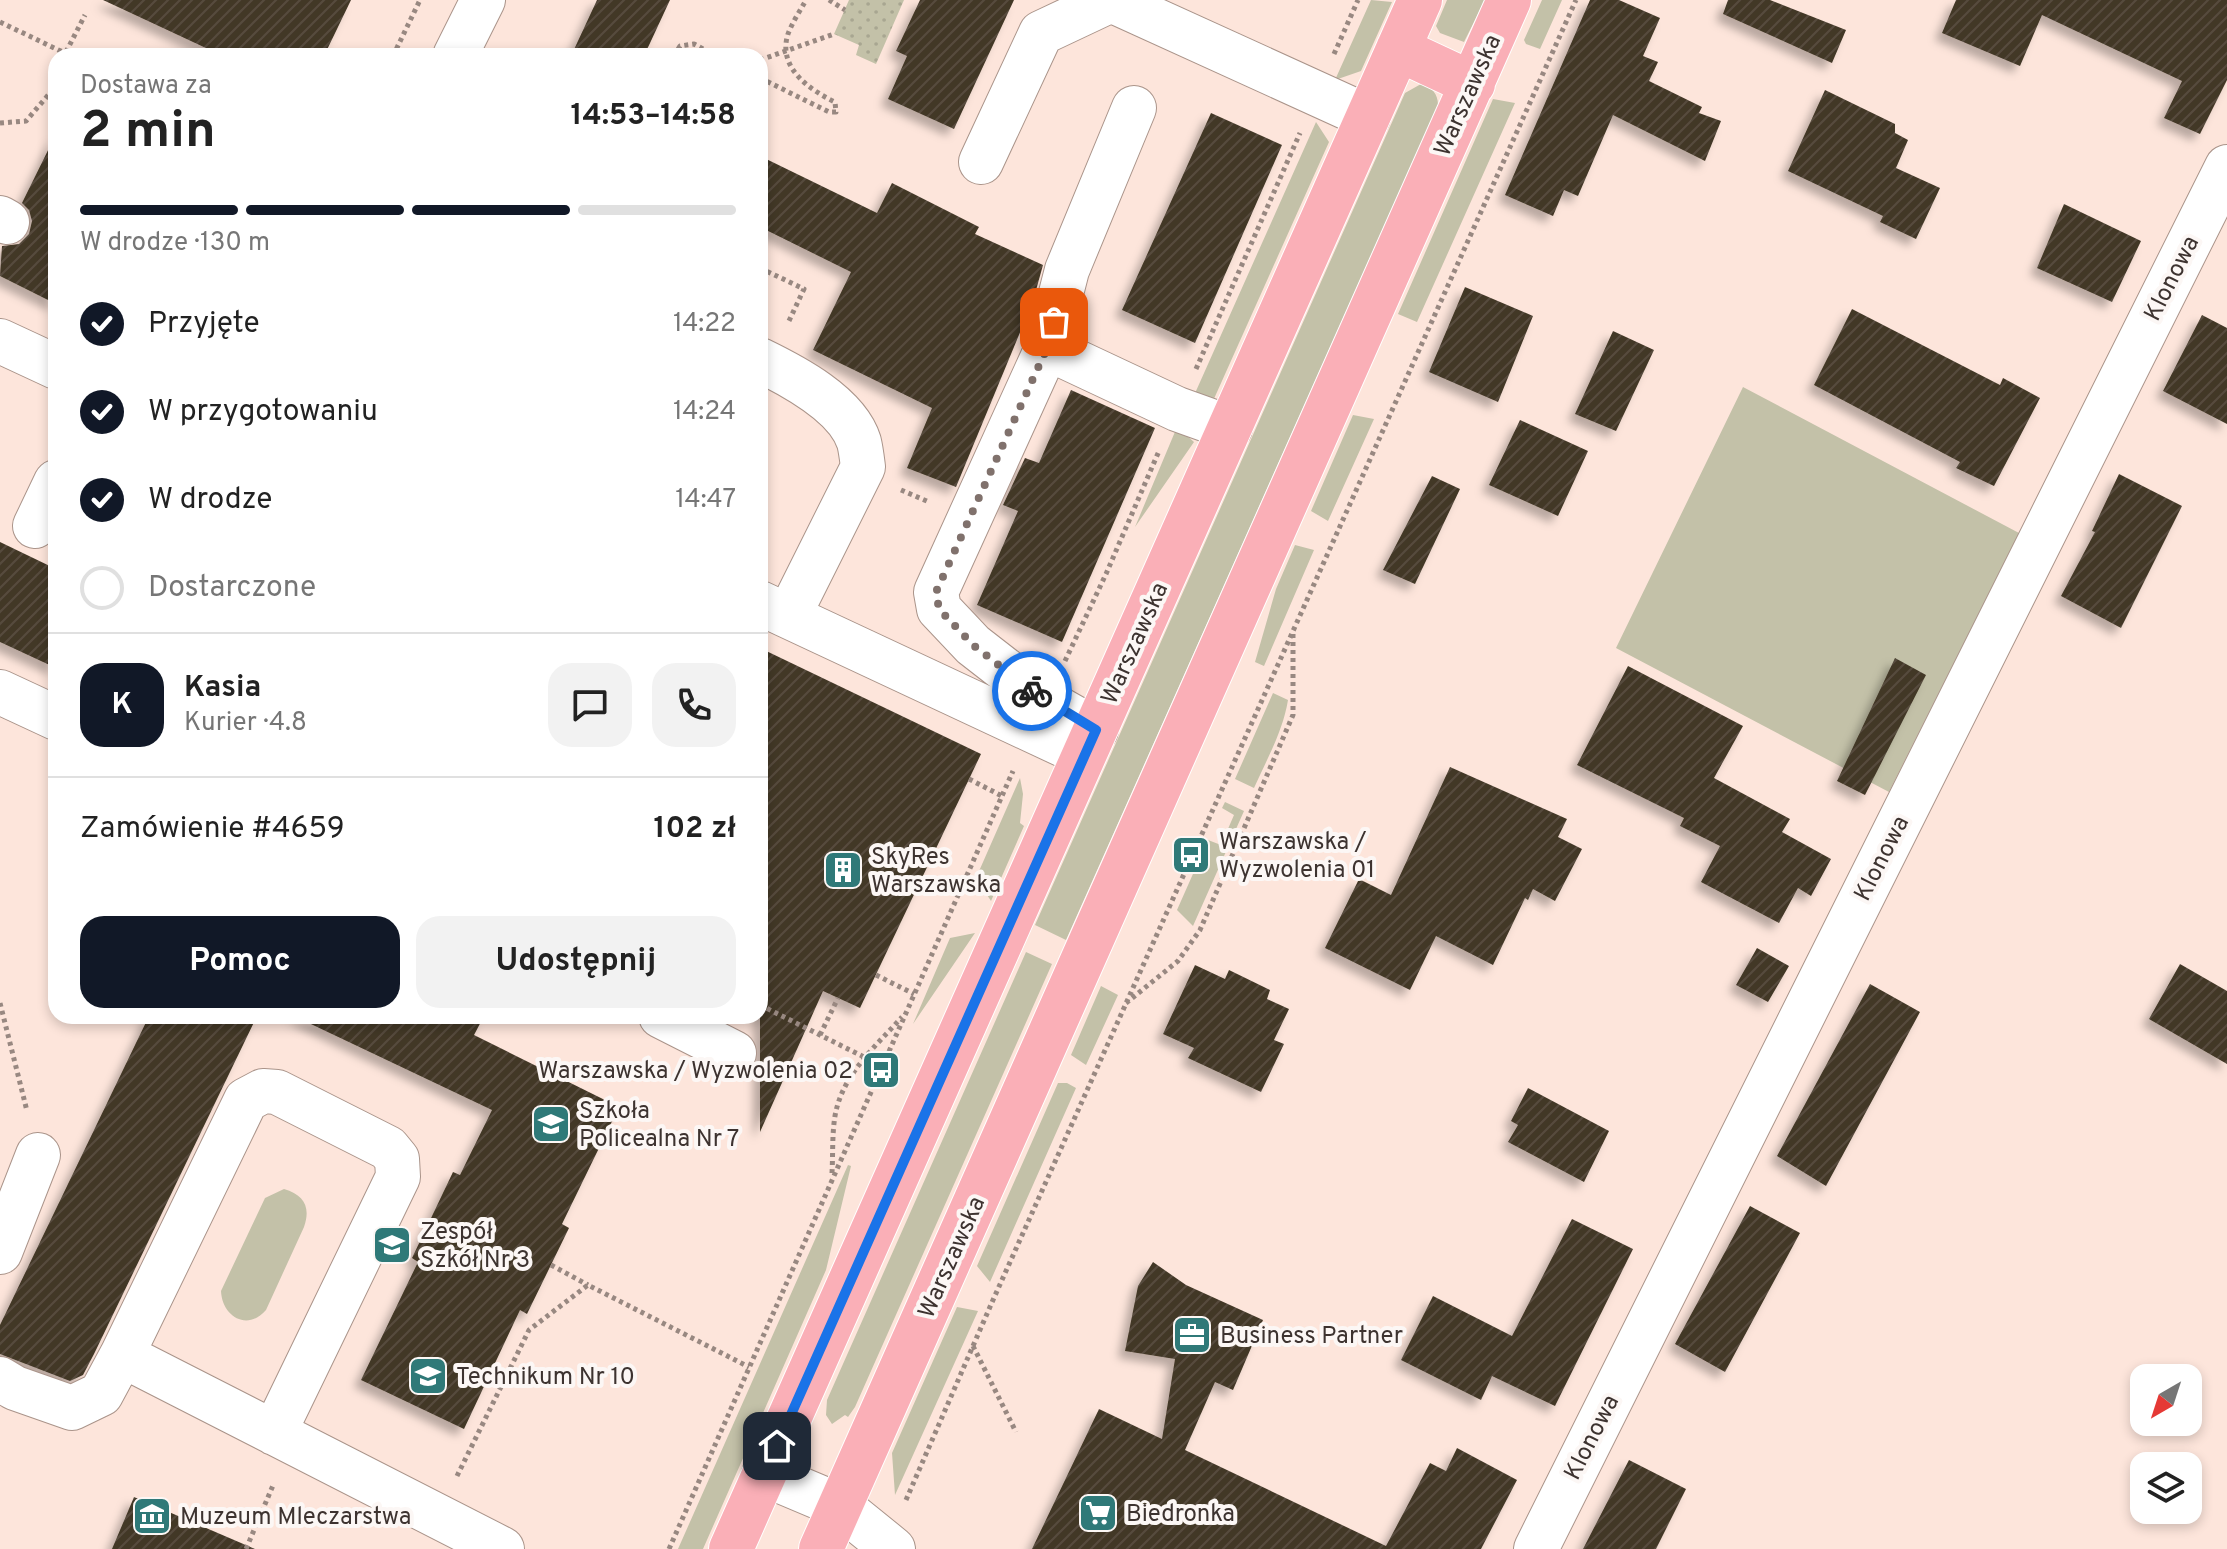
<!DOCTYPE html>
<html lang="pl">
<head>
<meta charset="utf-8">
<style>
	body { margin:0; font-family:Overpass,sans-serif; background:#f2f2f2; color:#222; height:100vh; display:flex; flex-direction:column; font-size:30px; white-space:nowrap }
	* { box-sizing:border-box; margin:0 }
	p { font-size:26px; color:#767676 }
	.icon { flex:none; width:44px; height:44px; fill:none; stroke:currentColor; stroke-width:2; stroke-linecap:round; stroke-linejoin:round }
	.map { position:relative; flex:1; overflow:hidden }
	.drawer { position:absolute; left:48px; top:48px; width:720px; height:976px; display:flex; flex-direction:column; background:#fff; border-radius:24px; box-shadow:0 4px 12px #0003 }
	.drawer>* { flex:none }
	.needle { width:52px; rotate:219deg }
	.tools { position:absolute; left:2130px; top:1364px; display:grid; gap:16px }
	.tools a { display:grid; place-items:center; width:72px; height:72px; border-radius:16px; background:#fff; box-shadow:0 4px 12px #0003; font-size:40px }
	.pin { position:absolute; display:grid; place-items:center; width:68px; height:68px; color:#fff; margin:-34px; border-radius:16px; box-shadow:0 4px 12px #0006 }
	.courier { position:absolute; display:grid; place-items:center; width:80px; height:80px; margin:-40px; border:6px solid #1a73e8; border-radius:50%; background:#fff; color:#222; box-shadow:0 2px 10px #0007 }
	.summary em { font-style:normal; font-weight:700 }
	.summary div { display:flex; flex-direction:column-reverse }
	.summary { display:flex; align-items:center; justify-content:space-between; height:136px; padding:0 32px }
	h1 { font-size:52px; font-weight:700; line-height:60px }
	.bar { display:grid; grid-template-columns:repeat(4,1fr); gap:12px 8px; align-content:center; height:96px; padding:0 32px }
	.bar i { height:10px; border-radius:6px; background:#e0e0e0 }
	.bar .on { background:#111827 }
	.bar p { grid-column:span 4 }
	.line { display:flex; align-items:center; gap:20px; padding:0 32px; border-top:2px solid #e0e0e0 }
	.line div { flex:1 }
	.round { display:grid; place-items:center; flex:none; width:84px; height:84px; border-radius:24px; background:#f2f2f2 }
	ol { padding:0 32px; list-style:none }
	li { display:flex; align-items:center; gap:24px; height:88px }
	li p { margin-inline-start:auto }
	li .icon { padding:8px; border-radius:50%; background:#111827; color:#fff; stroke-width:4 }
	li:last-child { color:#767676 }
	li i { width:44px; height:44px; border:4px solid #e0e0e0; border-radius:50% }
	.cta { display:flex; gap:16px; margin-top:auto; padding:16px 32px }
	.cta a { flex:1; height:92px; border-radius:24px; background:#111827; color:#fff; font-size:32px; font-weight:700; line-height:92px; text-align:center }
	.cta a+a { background:#f2f2f2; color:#222 }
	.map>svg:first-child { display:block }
</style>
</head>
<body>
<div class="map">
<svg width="2227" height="1549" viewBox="0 0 2227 1549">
	<defs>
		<pattern id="park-dots" width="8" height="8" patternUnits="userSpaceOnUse" patternTransform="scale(2)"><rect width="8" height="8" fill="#c3c1a8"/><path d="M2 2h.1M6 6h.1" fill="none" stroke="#a8a691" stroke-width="1.8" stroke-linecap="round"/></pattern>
		<pattern id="building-hatch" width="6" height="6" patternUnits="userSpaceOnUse" patternTransform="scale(2)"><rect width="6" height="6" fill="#423727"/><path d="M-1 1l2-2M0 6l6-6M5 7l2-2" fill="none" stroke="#564c3e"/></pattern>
		<filter id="shadow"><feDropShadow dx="-7" dy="7" stdDeviation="4" flood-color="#0004"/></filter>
	</defs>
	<rect width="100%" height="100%" fill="#fde5db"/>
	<path fill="#c3c1a8" d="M1371,0l21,2 -31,69 -26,9z
		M1447,0h38l-21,42 -24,-9 -4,-7z
		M1542,0h20l-22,49 -14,-5 -2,-4z
		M1421,84c11,3 17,10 17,21l-372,835 -31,-15 370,-832z
		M1493,99l22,4 -98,219 -19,-8z
		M1316,122l13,20 -116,259 -21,-1z
		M1743,387l276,146 -130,259 -273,-144z
		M1353,415l21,4 -46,102 -17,-10z
		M1177,427l17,15 -59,85z
		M1295,545l19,5 -50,116 -9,-4 21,-73z
		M1273,693l15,7c-5,31 -21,59 -34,88l-19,-9z
		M1020,778l3,16 -3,29 4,3 -33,75 -15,-23z
		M1225,802l19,9 -51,115 -16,-16 31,-70 13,5 13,-30 -12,-7z
		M975,933l-62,91 37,-86z
		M1026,952l26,12 -197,443 -7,10 -3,-2 -13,9 -6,-9 1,-15z
		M1101,986l17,9 -32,70 -15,-10z
		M1058,1083h9l9,5 -86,194 -13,-16z
		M848,1165l3,1 -25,104 -123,279h-25z
		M284,1189c20,6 27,18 20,38l-38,83c-19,22 -44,6 -45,-19l44,-93z
		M957,1307l21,4 -83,184 -3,-42z"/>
	<path fill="url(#park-dots)" d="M849,0h55l-28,64 -20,-9 3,-10 -25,-11z"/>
	<path fill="url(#building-hatch)" filter="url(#shadow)" d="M103,0h248l-27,56h-101z
		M597,0h73l-26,56h-73z
		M920,0h94l-60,129 -66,-30 19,-43 -11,-5z
		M1590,0h29l41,18 -17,38 15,6 -9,19 53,26 -3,6 22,8 -16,40 -92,-46 -35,81 -14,-6 -11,26 -48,-21z
		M1728,0h42l76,30 -14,33 -109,-49z
		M1956,0h271v80l-27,54 -36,-16 18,-37 -140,-66 -22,51 -78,-33z
		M1825,90l70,34v9l13,7 -12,28 44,20 -24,51 -36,-17 3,-6 -95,-45z
		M1211,113l71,32 -87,198 -73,-33z
		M56,134v170l-56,-28 2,-30 17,-2 10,-10 3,-13 -3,-11 -7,-7z
		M760,156l117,57 15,-30 87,44 -4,7 68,31 -10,36 -77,186 -49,-19 25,-60 -119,-58 38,-78 -91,-45z
		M2064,204l77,37 -29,61 -75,-34z
		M1465,287l68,29 -35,86 -69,-30z
		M1852,309l148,76 3,-7 37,20 -46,88 -38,-18 4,-6 -146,-77z
		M2202,315l25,13v96l-64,-33z
		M1613,331l41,19 -38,81 -41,-17z
		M1071,390l84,38 -93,214 -85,-37 41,-94 -15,-6 22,-47 14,5z
		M1520,420l68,31 -30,65 -69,-31z
		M2119,474l63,32 -61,122 -60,-32 34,-64 -3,-1z
		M1432,476l28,13 -45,95 -32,-14z
		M0,542l56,27v99l-56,-26z
		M760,648l221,106 -121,254 -37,-17 -63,141z
		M1895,658l31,17 -61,120 -28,-14z
		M1628,666l115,60 -29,52 76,41 -8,13 49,27 -20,37 -13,-8 -19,35 -78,-41 19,-36 -40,-20 4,-8 -107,-53z
		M1450,767l117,52 -9,18 24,12 -27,52 -22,-12 -5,11 -3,-2 -32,67 -57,-29 -26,54 -85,-42 34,-69 32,16z
		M1757,948l32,18 -21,36 -32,-17z
		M2180,964l47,27v73l-78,-45z
		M1195,965l30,14 4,-9 41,20 -3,9 22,10 -15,31 10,4 -23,48 -73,-34 6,-10 -31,-14z
		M1870,984l50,28 -94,174 -49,-30z
		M149,1016h108l-163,338 -11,21 -13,6 -70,-27v-29z
		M294,1016h190l-10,19 145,72 -57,117 7,4 -42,86 -7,-4 -56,119 -103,-49 57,-118 -6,-4 41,-86 7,3 32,-65z
		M1528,1088l81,43 -25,51 -76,-40 10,-17 -7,-4z
		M1750,1206l50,27 -75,139 -50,-28z
		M1572,1219l61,30 -78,157 -63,-30 -11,24 -80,-40 32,-64 79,40z
		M1153,1262l33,23 77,35 -30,70 -18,-8 -30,68 201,96 44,-83 16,8 11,-23 60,32 -36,69h-449l67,-140 63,30 13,-80 -50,-8 13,-65z
		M1629,1460l57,29 -30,60h-73z
		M134,1497l121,52h-143z"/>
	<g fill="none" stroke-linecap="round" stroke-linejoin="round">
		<g stroke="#aa948a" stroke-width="46">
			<path id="minor" d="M455,56l28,-56
				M981,162l60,-129 70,-33 257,117
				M0,218l7,4
				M0,341l56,26
				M1047,348l130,61 53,19
				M760,360c33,16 87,44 99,82 2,8 3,17 4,25l-74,148
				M35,526l21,-44
				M760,603l323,151
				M0,692l56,26
				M1096,730l-51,-29 -72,-56 -34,-36 -3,-17 111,-244 20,-78 67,-162
				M661,1016l73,37
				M0,1252l38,-97
				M122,1355l124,-255 17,-9 14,1 111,56 9,11 1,18 -124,256
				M0,1379l15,9 57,20 29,-14 21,-39 380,194
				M764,1474l76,32 53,43
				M1536,1549l691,-1382"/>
		</g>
		<g stroke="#fff" stroke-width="46">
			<path id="major" d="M1398,49l75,35
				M731,1549l689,-1549
				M821,1549l688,-1549"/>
		</g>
		<path stroke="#988881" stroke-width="5" stroke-dasharray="4 4" stroke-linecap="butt" d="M829,0l16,10
			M0,22l71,34
			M66,52l19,-37
			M1334,54l24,-54
			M393,56l27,-56
			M674,56l6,-10 14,-2 22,12
			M760,60l74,-26
			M760,78l69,34h7l-1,-10c-25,-12 -58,-34 -47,-68 4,-11 12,-23 18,-34
			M0,123l26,-2 30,-35
			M760,268l44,21 -16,34
			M1196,369l104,-236
			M901,490l28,12
			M1065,661l41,-87 53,-123
			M969,779l33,17
			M876,975l38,19
			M0,1003l27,108
			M1126,1003l52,-42 22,-31 93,-215v-82
			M760,1005l122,61
			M820,1035l18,-37
			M832,1173c1,-19 0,-39 3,-57 7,-41 40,-69 67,-99
			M551,1265l37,20
			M973,1346l43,86
			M457,1476l72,-146 59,-45 161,82
			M906,1500l87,-200 583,-1300
			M246,1549l28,-66
			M669,1549l344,-778"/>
		<use href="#minor" stroke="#fff" stroke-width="44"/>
		<use href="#major" stroke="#faafb7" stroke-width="44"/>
	</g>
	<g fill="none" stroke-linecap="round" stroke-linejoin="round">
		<path stroke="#80716c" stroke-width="8" stroke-dasharray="0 14.4" d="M1032,691l-59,-46 -34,-36 -3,-17 111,-244 7,-26"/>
		<path stroke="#1a73e8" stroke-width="10" d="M777,1446l319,-716 -64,-39"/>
	</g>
	<defs>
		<g id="bus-square" transform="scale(2)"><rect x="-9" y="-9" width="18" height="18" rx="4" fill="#2f7978" stroke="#fcf7f5"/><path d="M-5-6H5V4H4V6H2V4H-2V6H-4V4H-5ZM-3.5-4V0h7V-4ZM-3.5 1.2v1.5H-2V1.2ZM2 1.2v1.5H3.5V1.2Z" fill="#fff"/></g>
		<g id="building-square" transform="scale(2)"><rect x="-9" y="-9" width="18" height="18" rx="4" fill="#2f7978" stroke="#fcf7f5"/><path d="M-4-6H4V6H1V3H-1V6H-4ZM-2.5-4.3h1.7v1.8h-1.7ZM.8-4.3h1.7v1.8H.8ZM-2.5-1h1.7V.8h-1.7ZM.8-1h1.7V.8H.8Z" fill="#fff"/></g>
		<g id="university-square" transform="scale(2)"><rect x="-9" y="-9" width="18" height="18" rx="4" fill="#2f7978" stroke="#fcf7f5"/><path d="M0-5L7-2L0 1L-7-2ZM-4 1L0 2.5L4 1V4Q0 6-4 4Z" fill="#fff"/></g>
		<g id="school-square" transform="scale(2)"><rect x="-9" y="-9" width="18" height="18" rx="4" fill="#2f7978" stroke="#fcf7f5"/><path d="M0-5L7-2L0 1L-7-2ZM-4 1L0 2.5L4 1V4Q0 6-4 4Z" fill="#fff"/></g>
		<g id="office-square" transform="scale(2)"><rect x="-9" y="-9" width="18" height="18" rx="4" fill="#2f7978" stroke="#fcf7f5"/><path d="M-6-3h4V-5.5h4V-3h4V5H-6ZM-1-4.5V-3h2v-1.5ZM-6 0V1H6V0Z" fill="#fff"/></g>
		<g id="supermarket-square" transform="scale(2)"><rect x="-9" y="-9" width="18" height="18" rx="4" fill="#2f7978" stroke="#fcf7f5"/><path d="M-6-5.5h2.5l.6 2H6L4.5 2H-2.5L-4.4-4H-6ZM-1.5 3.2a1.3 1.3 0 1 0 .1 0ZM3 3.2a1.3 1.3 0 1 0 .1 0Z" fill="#fff"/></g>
		<g id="museum-square" transform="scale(2)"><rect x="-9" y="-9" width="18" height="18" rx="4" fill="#2f7978" stroke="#fcf7f5"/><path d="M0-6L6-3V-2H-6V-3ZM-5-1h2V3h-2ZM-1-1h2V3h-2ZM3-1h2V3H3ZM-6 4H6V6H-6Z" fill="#fff"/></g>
	</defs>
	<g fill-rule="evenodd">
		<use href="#bus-square" x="1191" y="855"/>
		<use href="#building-square" x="843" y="870"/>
		<use href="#bus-square" x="881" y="1070"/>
		<use href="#university-square" x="551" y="1124"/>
		<use href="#school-square" x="392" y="1245"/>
		<use href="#office-square" x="1192" y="1335"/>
		<use href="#school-square" x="428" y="1376"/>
		<use href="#supermarket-square" x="1098" y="1513"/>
		<use href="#museum-square" x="152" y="1516"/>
	</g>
	<g text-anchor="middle" stroke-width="8" stroke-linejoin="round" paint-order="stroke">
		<g font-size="24" fill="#3d3330" stroke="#fcf7f5">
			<text transform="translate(1467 95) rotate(-66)" y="8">Warszawska</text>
			<text transform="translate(2171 278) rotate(-63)" y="8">Klonowa</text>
			<text transform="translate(1134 643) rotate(-66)" y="8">Warszawska</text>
			<text transform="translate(1881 858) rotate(-63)" y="8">Klonowa</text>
			<text transform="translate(951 1257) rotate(-66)" y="8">Warszawska</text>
			<text transform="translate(1591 1437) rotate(-63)" y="8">Klonowa</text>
		</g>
		<g font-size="24" fill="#3d3330" stroke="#fcf7f5" text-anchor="start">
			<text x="1219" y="849">Warszawska /<tspan x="1219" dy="28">Wyzwolenia 01</tspan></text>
			<text x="871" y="864">SkyRes<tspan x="871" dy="28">Warszawska</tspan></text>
			<text x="853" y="1078" text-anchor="end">Warszawska / Wyzwolenia 02</text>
			<text x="579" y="1118">Szkoła<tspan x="579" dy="28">Policealna Nr 7</tspan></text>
			<text x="420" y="1239">Zespół<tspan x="420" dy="28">Szkół Nr 3</tspan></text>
			<text x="1220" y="1343">Business Partner</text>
			<text x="456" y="1384">Technikum Nr 10</text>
			<text x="1126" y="1521">Biedronka</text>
			<text x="180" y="1524">Muzeum Mleczarstwa</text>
		</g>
	</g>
</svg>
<div class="tools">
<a><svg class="needle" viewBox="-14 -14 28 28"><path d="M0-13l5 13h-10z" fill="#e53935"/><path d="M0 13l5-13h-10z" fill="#767676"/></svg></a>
<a><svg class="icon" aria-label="layers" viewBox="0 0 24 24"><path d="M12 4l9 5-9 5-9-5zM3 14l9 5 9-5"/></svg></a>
</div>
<div class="pin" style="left:1054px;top:322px;background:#ea580c"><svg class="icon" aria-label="bag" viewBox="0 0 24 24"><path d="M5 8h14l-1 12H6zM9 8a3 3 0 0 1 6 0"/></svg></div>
<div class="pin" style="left:777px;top:1446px;background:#1f2937"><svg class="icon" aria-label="home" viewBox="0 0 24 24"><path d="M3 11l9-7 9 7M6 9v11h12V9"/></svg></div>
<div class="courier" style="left:1032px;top:691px"><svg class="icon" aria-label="bike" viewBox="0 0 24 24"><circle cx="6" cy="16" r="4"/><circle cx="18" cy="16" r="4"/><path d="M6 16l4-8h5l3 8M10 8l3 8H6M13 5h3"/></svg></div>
<section class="drawer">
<div class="summary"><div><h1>2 min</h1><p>Dostawa za</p></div><em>14:53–14:58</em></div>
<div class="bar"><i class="on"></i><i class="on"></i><i class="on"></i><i></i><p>W drodze · 130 m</p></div>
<ol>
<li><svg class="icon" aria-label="check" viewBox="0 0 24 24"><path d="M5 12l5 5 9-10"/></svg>Przyjęte<p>14:22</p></li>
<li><svg class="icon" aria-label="check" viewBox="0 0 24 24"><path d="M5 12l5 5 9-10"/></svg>W przygotowaniu<p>14:24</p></li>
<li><svg class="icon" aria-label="check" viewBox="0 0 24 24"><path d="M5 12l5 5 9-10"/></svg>W drodze<p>14:47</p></li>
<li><i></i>Dostarczone</li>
</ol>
<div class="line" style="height:144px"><b class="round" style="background:#111827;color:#fff">K</b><div><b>Kasia</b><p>Kurier · 4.8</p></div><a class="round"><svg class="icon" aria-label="chat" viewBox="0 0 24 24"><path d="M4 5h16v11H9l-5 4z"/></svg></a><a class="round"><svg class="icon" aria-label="phone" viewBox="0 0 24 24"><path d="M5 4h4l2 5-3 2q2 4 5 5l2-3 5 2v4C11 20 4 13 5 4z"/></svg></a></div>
<div class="line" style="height:104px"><div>Zamówienie #4659</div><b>102 zł</b></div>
<div class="cta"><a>Pomoc</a><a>Udostępnij</a></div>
</section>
</div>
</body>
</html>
